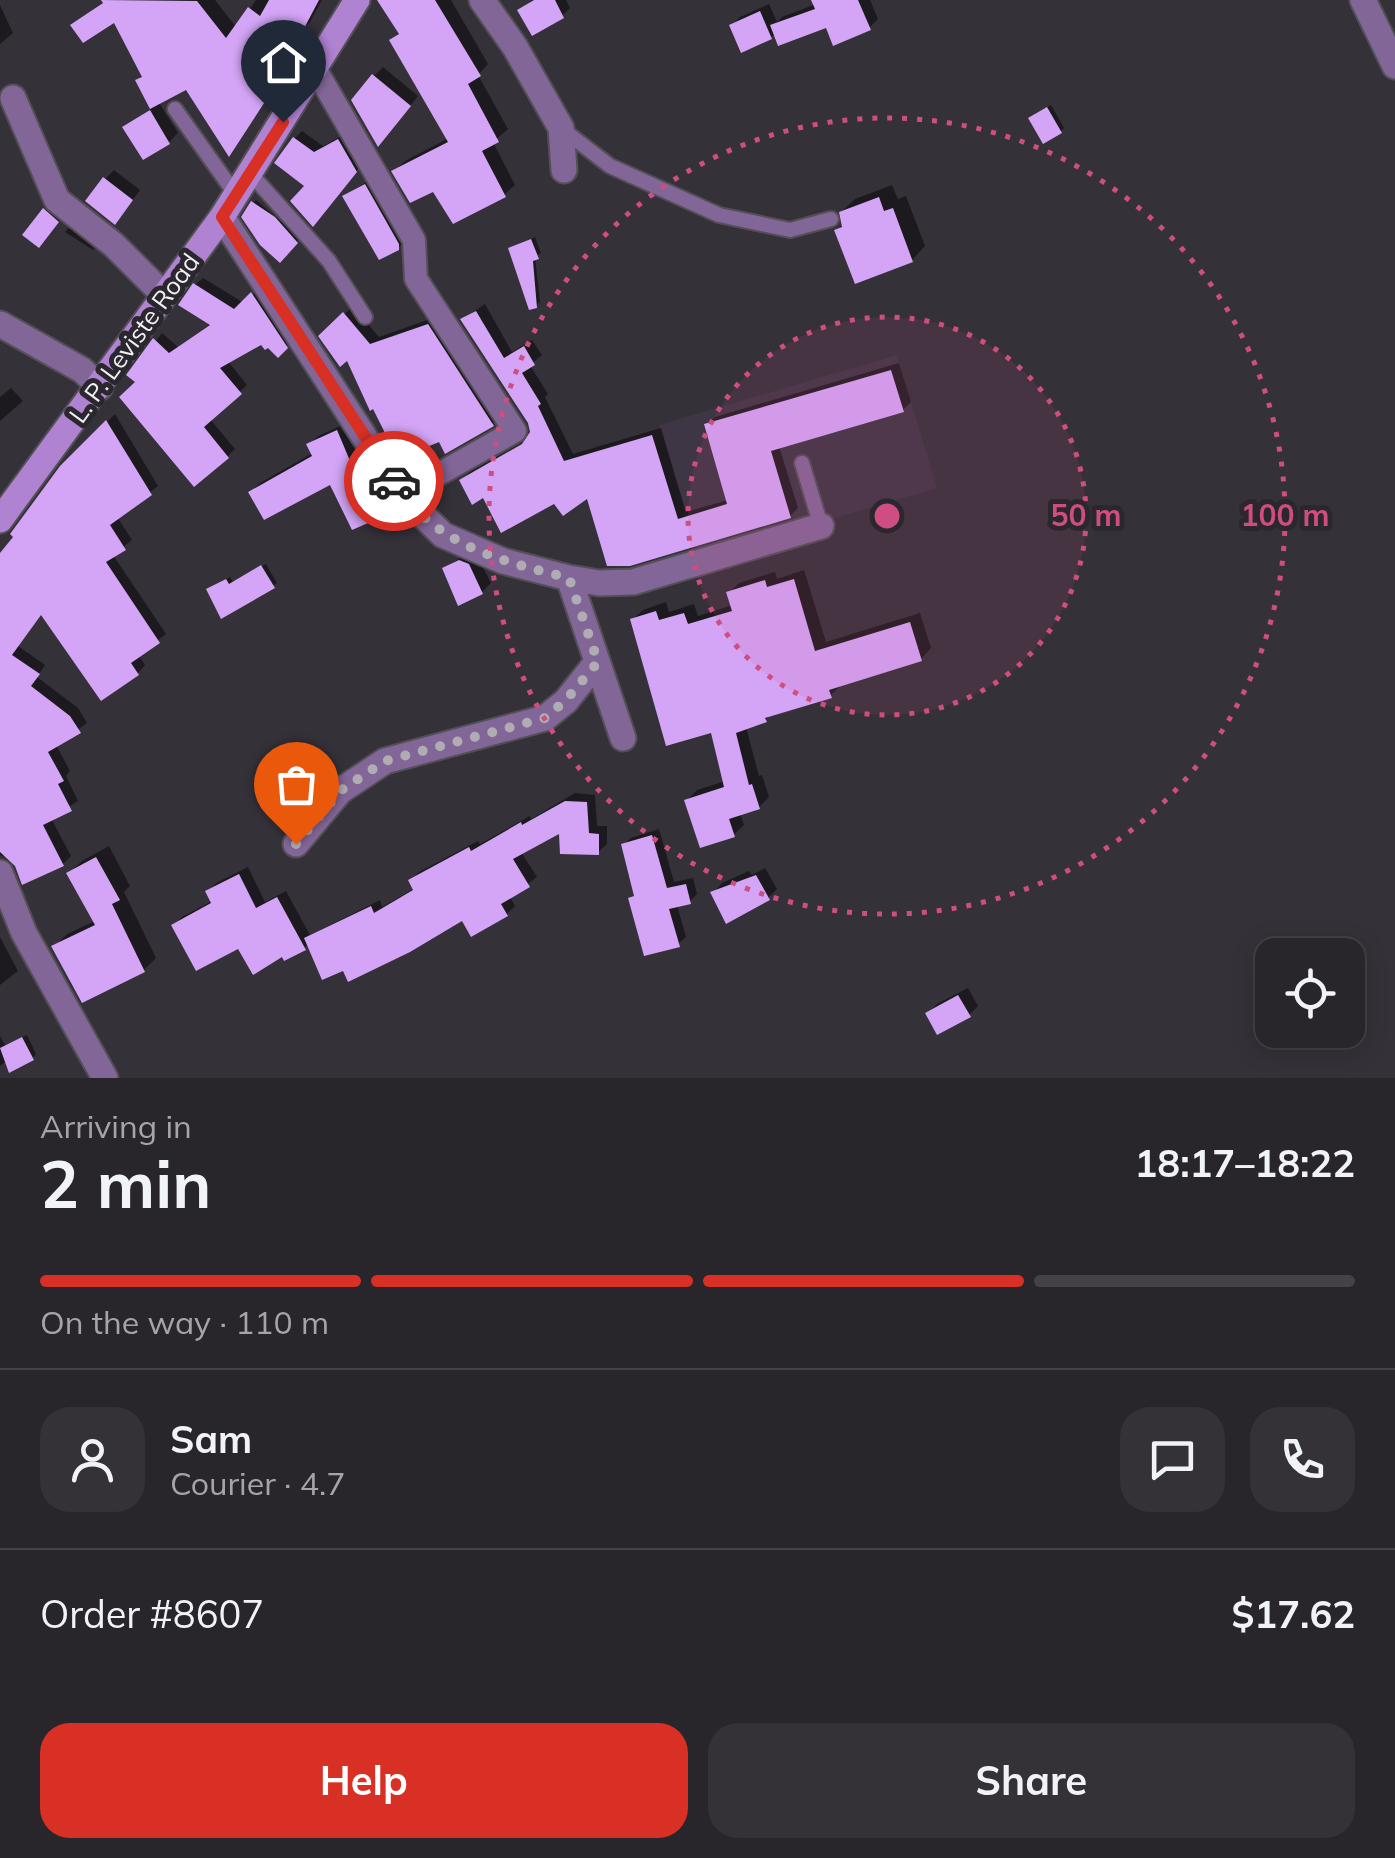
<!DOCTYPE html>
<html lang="en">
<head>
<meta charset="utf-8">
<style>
	body { margin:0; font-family:Mulish,sans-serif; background:#343137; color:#f1f3f6; height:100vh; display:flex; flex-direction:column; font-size:38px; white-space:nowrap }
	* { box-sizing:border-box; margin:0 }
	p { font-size:32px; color:#a5a5a9 }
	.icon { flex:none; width:55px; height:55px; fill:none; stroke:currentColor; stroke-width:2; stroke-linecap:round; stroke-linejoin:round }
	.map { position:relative; height:1078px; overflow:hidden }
	.panel { display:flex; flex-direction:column; background:#28252b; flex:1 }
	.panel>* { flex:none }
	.tools { position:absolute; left:1255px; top:938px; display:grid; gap:20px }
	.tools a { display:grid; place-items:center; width:110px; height:110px; border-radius:20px; background:#28252b; box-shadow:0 5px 25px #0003,0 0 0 2px #444247; font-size:50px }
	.pin { position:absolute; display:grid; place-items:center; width:85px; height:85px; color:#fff; margin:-102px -42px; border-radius:50% 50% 50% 0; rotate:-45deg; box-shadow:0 0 10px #0007 }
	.pin .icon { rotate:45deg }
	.courier { position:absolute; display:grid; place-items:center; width:100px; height:100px; margin:-50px; border:8px solid #d93025; border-radius:50%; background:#fff; color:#222; box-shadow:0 2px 12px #0007 }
	.headline em { font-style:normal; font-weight:700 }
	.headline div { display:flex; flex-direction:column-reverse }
	.headline { display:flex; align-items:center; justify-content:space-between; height:170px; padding:0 40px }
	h1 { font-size:65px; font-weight:700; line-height:75px }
	.bar { display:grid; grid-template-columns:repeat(4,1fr); gap:15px 10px; align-content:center; height:120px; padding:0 40px }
	.bar i { height:12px; border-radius:8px; background:#444247 }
	.bar .active { background:#d93025 }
	.bar p { grid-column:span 4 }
	.line { display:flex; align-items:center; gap:25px; padding:0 40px; border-top:2px solid #444247 }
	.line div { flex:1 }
	.round { display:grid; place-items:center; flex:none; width:105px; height:105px; border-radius:30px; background:#343137 }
	.cta { display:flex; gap:20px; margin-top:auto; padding:20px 40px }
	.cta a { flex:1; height:115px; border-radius:30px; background:#d93025; color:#fff; font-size:40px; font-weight:700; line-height:115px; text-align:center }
	.cta a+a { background:#343137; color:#f1f3f6 }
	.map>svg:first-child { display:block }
</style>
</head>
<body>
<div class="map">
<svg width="1395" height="1078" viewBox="0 0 1395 1078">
	<rect width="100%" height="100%" fill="#353139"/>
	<path fill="#3e3644" d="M897,355l40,133 -239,70 -39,-133z"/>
	<path fill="#0007" d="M106,0h109l22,28 19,-28h66l-12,22 -11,10 -28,39 8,11 -50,71 -42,-66 -29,14 20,32 -9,9 -44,-15 27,-19 -14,-28 6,-5 -30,-56 -41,6z
		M386,0h65l37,64 -10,11 30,54 -15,13 22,43 -11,10 -70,-6 -40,-18 11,-10 44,-23 -57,-98 8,-8z
		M532,0h34l4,8 -8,8 -42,-6z
		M814,0h56l8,19 -9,9 -42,-3 -51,8 -5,4 -39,-11 8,-9 29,-13 8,18 5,-5 34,-13z
		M0,5l13,28 -13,11z
		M383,67l35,29 -32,39 -12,-59z
		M1051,105l13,23 -3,3 -27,-16z
		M302,131l21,15 24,-13 17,29 -44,54 -25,-78z
		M114,170l26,20 -17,23 -18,-34z
		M374,177l33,62 -9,9 -53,-52z
		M892,185l6,14 8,-3 19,50 -13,14 -75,-30 7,-6 -3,-12 14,-13z
		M256,200l44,38 -20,22 -27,-57z
		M53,201l13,11 -19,24 -22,-1z
		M76,220l26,21 -9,9 -28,-18z
		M535,237l6,16 -6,4 5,45 -4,4 -25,-57z
		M203,278l41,25 16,-16 33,52 -15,15 -17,-12 -33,19 19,24 -37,34 25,30 -8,8 -97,-82 32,-42 16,14 34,-24 -17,-38z
		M485,304l27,48 20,-12 10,15 -12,10 18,29 -3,3 28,57 88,-26 25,84 42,-12 -22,-75 9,-8 184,-54 12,39 -8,8 -124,36 19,62 -8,8 -160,47 -42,-67 -33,5 -71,-6 -22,-15 8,-8 58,-32 5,-8 -3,-10 -67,-103z
		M353,306l26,31 57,-20 64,99 -8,8 -52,15 -118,-103z
		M11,388l12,13 -23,20v-24z
		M115,414l43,72 -41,31 15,23 -19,15 53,79 -28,21 7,10 -7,8 -36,25 -60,-86 -24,34 27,19 -8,12 41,31 9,15 -31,22 14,26 -4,5 12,25 -27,17 20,38 -8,8 -28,14 -22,-19 -13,-4v-285l62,-103z
		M347,423l35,86 -9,9 -41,-36 -81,10 9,-9 53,-30 -4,-8 9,-9z
		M469,552l8,3 14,28 -9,9 -37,-24z
		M266,564l11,19 -4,3h-60l17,-9 3,5z
		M804,570l22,72 94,-29 11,35 -10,11 -80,26 -11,11 -58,17 -7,7 -19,7 13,49 3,-1 7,22 -10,10 -19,6 4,12 -11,10 -46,-35 10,-10 28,-9 -13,-51 -80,-110 11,-10 23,-8 3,10 25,-8 4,12 35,-11 -4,-12 10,-10 36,-11 2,7z
		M575,793l20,2 2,31h10v18l-9,8 -37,-22 -40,22 16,25 -27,20 5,9 -8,8 -44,3 -118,51 -36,-25 -5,5 -66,-3 -64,-20 8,-8 30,-16 -4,-10 8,-8 32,-16 17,35 21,-11 24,44 70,-35 2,7 33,-19 -4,-8 8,-8 59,-31 2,3 50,-28 1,3z
		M659,829l15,53 19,-4 4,16 -8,8 -12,3 9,32 -8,7 -47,-46 5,-5 -13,-48 8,-7z
		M109,846l21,40 -6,6 32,66 -12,12 -90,-23 13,-13 28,-13 -26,-48 13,-12z
		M765,868l12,21 -9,9 -54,-6 8,-9 27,-12 3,4z
		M0,937l18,34 -18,14z
		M968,988l10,18 -9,9 -41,-2 9,-9z
		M27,1035l9,19 -3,4 -27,3 -6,5v-30l5,9z"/>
	<path fill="#d4a5f7" d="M101,0l96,1 29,37 22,-31 12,9 9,-16h50l-19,36 -3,-2 -35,49 8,11 -41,63 -43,-67 -36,19 -15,-29 7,-3 -28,-54 -31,20 -13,-18 33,-22z
		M377,0h58l46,76 -13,8 31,58 -17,9 24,46 -53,27 -20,-32 -23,11 -19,-32 57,-29 -59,-102 10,-6z
		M534,0h21l9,18 -32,18 -15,-26z
		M811,0h47l13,30 -38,16 -7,-18 -48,18 -8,-21 45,-16z
		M760,11l12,28 -31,14 -12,-28z
		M372,74l39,32 -33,41 -27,-47z
		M1047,107l15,26 -19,11 -15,-26z
		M150,110l20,34 -27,16 -21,-33z
		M293,137l21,15 24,-13 19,33 -44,55 -23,-26 14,-15 -30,-23z
		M103,177l30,23 -18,25 -30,-24z
		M365,184l34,60v6l-20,10 -37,-64z
		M879,197l5,14 9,-3 20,54 -58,22 -21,-54 8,-3 -3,-15z
		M251,201l24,16 23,26 -18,20 -20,-18 -19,-28z
		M43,208l16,14 -20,26 -17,-13z
		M531,239l8,20 -6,2 4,47 -8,2 -21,-62z
		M193,283l41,26 17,-17 37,56 -10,10 -10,-10 -3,2 -4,-5 -41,23 22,26 -38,33 25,31 -35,29 -75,-90 16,-15 -9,-7 27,-37 16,15 41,-28 -32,-20z
		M476,311l28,47 20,-12 11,19 -13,8 19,31 -3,2 26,55 88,-26 26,84 49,-15 -23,-80 187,-54 13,42 -133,39 20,67 -161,48h-23l-20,-67 -24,17 -9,-12 -53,29 -18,-35 -11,7 -13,-25 63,-36 8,-12 -2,-9 -68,-104z
		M343,312l27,32 58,-20 66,102 -49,28 -6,-12 -41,17 -25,-50 -3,2 -23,-50 -7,6 -22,-31z
		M106,420l46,75 -42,30 16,25 -20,12 54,81 -29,20 8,12 -38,26 -60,-86 -29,40 28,19 -9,12 39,30 11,17 -33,19 16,29 -6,3 14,27 -29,14 21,41 -42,19 -7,-19 -15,-14v-299l13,-16 -3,-3 50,-68z
		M337,430l38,90 -23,10 -22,-45 -66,35 -16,-28 64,-36 -6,-12z
		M459,560l10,4 14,30 -25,12 -16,-38z
		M261,565l14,23 -54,31 -15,-30 20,-10 3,5z
		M794,579l21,72 95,-29 12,39 -93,29 3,8 -67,20 2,4 -31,11 13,52 3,-1 8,25 -31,10 6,18 -35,11 -16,-48 40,-13 -13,-54 -45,13 -36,-127 26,-8 3,9 25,-7 4,11 44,-13 -6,-19 39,-12 2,7z
		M565,801l22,1 2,31 10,1v21l-39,-1 -1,-20 -46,25 17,28 -29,17 7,12 -37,21 -9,-16 -52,31 -62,30 -5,-11 -21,9 -18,-42 67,-32 3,7 39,-23 -5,-10 61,-33 2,4 50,-29 1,3z
		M652,835l15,53 19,-4 5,20 -22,5 11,38 -36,9 -16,-58 6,-2 -13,-52z
		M96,857l24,43 -8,4 33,68 -63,31 -31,-57 44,-21 -29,-52z
		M239,874l17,34 21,-11 29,53 -22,11 -2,-4 -29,18 -15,-26 -42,22 -25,-46 40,-22 -6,-12z
		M756,875l14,25 -44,24 -16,-32z
		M958,995l13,22 -34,18 -12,-22z
		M22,1037l12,23 -25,13 -9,-25z"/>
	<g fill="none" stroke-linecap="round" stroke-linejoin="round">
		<g stroke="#534f57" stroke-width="18">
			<path id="service" d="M175,109l61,86
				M562,129l48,37 109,49 71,15 41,-11
				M250,173l79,88 36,56
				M802,463l19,63"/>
		</g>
		<g stroke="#534f57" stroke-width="26">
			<path id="pedestrian" d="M316,70l98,170 2,39 99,152 -113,64"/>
		</g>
		<g stroke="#534f57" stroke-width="29">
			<path id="minor" d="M482,0l33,47 46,81 3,42
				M1363,0l32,66
				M13,98l44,102 57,45 50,50
				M222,217l180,278 41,40 60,26 66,17 30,5 34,-1 188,-56
				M0,324l82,46 18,17
				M569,578l54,160
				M296,844l44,-53 45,-30 160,-43 21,-17 31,-39
				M0,873l24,60 81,145"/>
		</g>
		<g stroke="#534f57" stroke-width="29">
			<path id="secondary" d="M0,520l222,-303 135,-217"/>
		</g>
		<use href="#service" stroke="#836698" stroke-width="14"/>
		<use href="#pedestrian" stroke="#836698" stroke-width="22"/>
		<use href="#minor" stroke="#836698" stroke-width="25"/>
		<use href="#secondary" stroke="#b082d2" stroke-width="25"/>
	</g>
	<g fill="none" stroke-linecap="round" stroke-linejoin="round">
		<path stroke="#b0acb3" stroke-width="10" stroke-dasharray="0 18" d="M296,844l44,-53 45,-30 160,-43 21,-18 32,-38 -29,-84c-69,-17 -135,-33 -175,-97"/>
		<path stroke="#d93025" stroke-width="12" d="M283,122l-61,95 172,264"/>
	</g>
	<circle cx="887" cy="516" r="199" fill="#ce4e81" fill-opacity=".12"/>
	<g fill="none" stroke="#ce4e81" stroke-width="5" stroke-dasharray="5 10">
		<circle cx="887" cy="516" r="199"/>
		<circle cx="887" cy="516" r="398"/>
	</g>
	<g text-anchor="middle" stroke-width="10" stroke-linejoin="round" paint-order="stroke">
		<g font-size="25" fill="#f2eff4" stroke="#2b272f">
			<text transform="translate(134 338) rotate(-54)" y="9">L. P. Leviste Road</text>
		</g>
	</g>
	<circle cx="887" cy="516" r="15" fill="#ce4e81" stroke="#2b272f" stroke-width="5"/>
	<g font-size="30" text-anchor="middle" font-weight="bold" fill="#ce4e81" stroke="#2b272f" stroke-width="10" stroke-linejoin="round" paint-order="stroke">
		<text x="1086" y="526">50 m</text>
		<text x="1285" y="526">100 m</text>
	</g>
</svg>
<div class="tools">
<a><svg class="icon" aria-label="locate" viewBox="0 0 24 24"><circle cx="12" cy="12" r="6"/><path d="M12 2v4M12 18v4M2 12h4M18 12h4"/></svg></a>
</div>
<div class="pin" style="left:296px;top:844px;background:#ea580c"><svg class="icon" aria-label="bag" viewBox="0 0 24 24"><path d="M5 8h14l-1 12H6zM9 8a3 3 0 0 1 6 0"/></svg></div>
<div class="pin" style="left:283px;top:122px;background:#1f2937"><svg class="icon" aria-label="home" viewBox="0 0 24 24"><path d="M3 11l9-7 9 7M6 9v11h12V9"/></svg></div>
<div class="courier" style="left:394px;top:481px"><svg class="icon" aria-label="car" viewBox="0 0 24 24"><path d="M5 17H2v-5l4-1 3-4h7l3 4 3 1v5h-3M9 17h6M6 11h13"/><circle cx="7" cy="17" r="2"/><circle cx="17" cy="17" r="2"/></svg></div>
</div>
<section class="panel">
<div class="headline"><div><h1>2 min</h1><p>Arriving in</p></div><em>18:17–18:22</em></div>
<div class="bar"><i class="active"></i><i class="active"></i><i class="active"></i><i></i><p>On the way · 110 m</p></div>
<div class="line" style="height:180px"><a class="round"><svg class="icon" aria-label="person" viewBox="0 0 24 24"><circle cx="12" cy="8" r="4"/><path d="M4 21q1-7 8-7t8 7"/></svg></a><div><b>Sam</b><p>Courier · 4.7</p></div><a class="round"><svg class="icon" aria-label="chat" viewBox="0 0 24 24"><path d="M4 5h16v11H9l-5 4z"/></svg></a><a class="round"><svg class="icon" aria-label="phone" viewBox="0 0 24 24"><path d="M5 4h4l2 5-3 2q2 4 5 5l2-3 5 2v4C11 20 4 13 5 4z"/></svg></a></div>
<div class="line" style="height:130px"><div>Order #8607</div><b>$17.62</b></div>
<div class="cta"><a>Help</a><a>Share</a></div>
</section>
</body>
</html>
